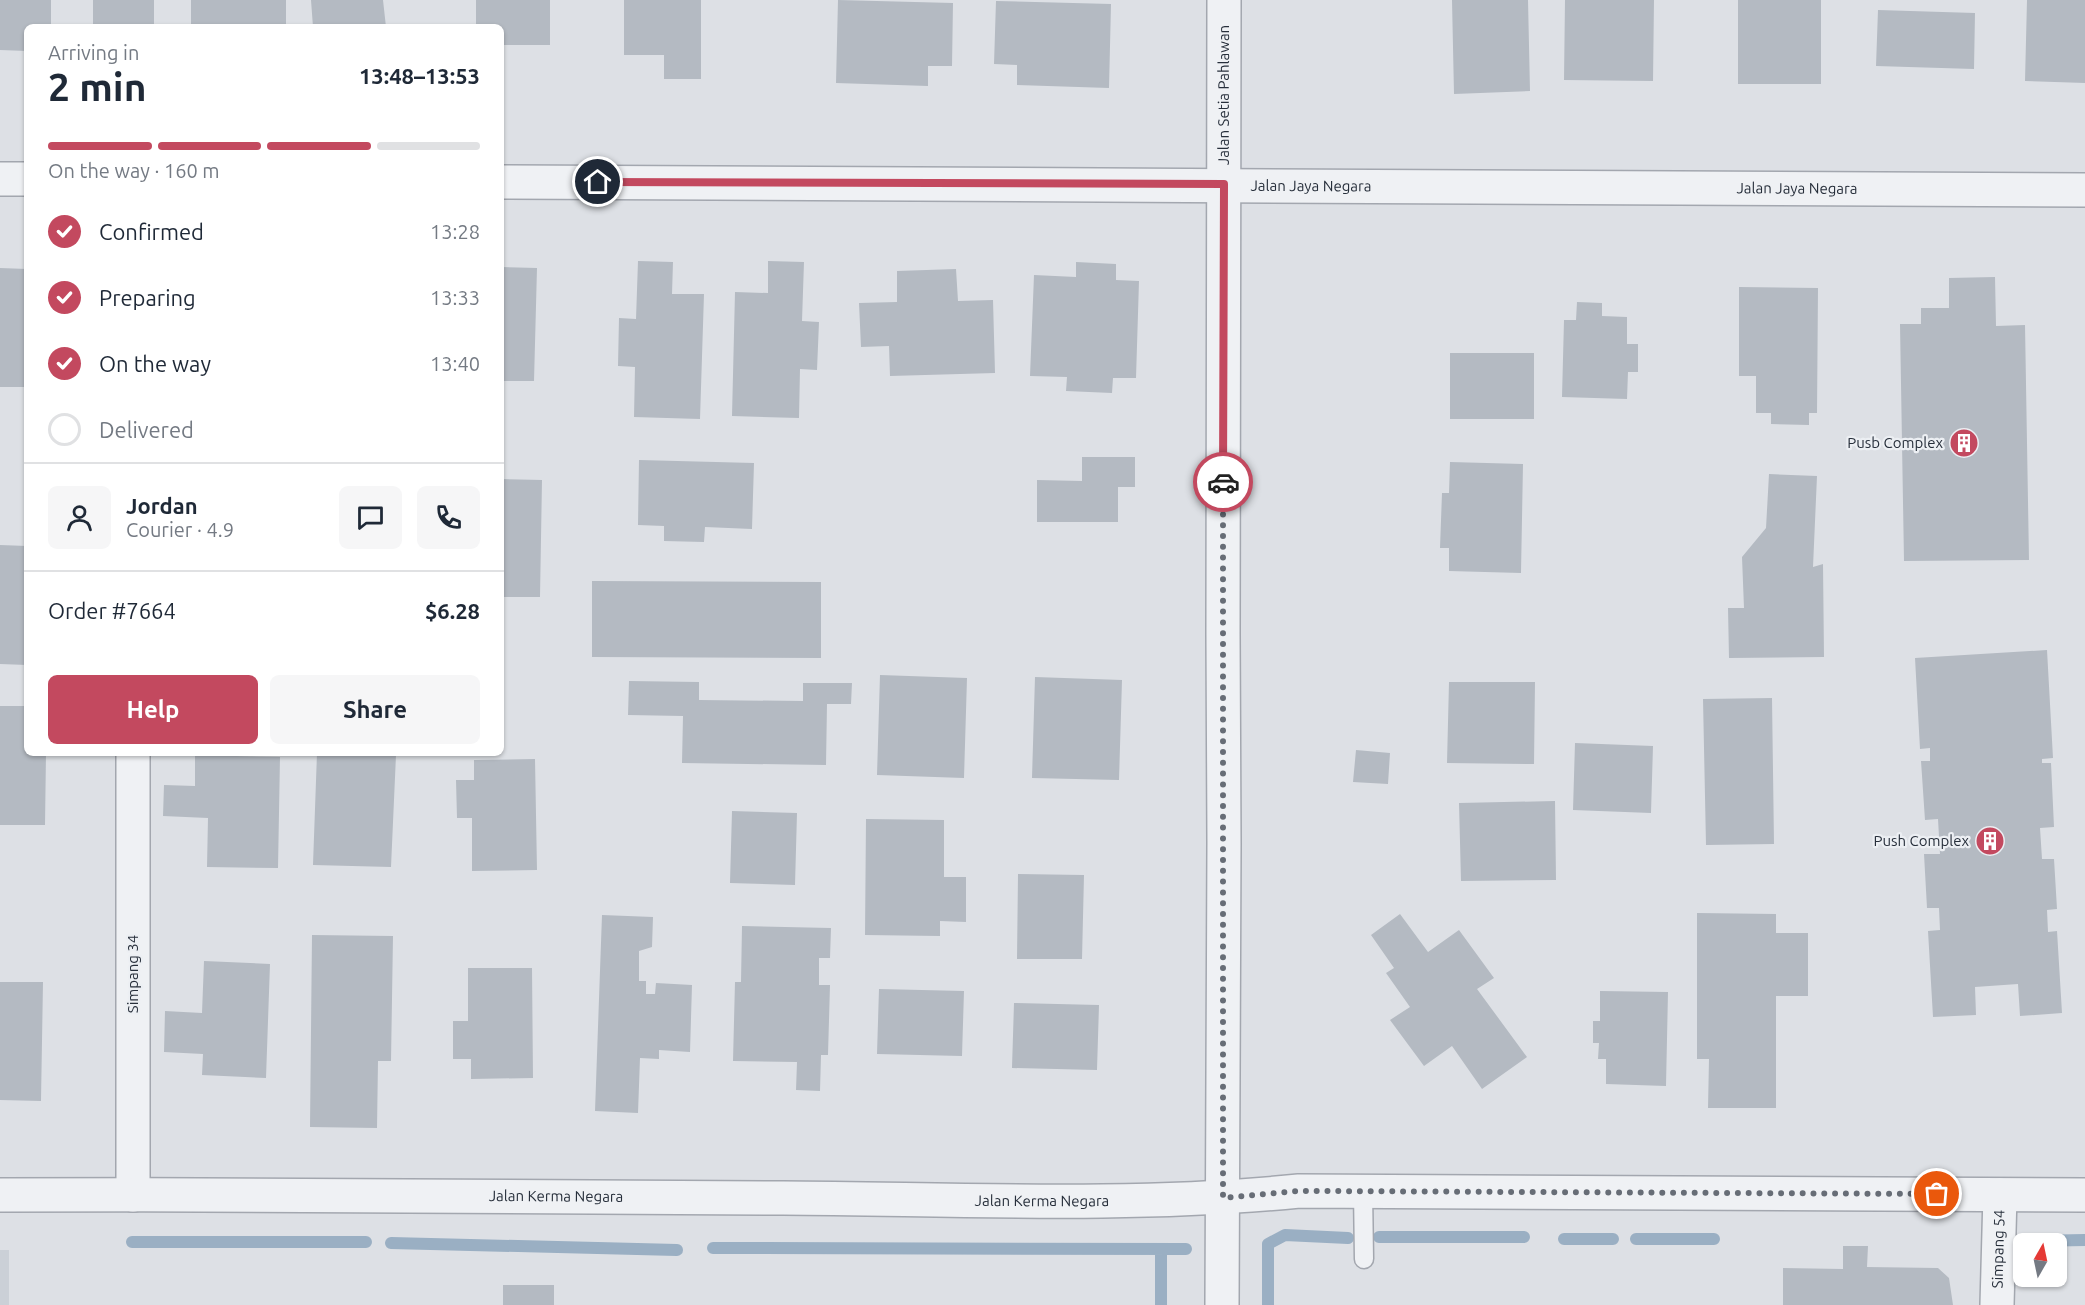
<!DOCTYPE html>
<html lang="en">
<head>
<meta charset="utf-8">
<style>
	body { margin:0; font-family:Ubuntu,sans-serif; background:#f6f6f7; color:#1f2937; height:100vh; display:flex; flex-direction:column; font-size:22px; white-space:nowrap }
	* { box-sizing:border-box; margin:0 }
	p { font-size:20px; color:#747a83 }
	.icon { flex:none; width:33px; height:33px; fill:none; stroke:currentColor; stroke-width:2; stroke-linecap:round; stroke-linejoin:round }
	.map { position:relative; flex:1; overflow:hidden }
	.panel { position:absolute; left:24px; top:24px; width:480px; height:732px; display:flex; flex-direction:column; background:#fff; border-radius:9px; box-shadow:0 2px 4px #0004 }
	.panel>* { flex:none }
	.needle { width:39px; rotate:9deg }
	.fabs { position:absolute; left:2013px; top:1233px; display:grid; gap:12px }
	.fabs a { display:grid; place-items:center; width:54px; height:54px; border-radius:9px; background:#fff; box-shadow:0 2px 4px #0004; font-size:30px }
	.pin { position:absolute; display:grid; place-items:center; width:51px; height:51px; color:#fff; margin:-26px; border:3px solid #fff; border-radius:50%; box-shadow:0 2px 6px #0007 }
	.courier { position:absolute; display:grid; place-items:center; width:60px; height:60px; margin:-30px; border:4px solid #c3495f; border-radius:50%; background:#fff; color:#222; box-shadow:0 2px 8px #0007 }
	.head em { font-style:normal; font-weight:700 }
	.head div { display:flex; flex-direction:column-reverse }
	.head { display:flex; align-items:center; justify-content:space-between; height:102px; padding:0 24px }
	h1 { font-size:39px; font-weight:700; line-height:45px }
	.bar { display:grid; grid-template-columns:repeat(4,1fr); gap:9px 6px; align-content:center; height:72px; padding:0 24px }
	.bar i { height:8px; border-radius:4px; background:#e0e1e3 }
	.bar .selected { background:#c3495f }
	.bar p { grid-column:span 4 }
	.line { display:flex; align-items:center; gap:15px; padding:0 24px; border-top:2px solid #e0e1e3 }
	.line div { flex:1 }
	.round { display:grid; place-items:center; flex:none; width:63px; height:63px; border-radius:9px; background:#f6f6f7 }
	ol { padding:0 24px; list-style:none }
	li { display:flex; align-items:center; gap:18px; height:66px }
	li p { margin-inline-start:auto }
	li .icon { padding:6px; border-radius:50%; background:#c3495f; color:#fff; stroke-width:4 }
	li:last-child { color:#747a83 }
	li i { width:33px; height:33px; border:3px solid #e0e1e3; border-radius:50% }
	.action { display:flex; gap:12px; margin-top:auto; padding:12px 24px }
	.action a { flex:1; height:69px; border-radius:9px; background:#c3495f; color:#fff; font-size:24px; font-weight:700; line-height:69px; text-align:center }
	.action a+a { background:#f6f6f7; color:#1f2937 }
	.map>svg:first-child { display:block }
</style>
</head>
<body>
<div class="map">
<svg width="2085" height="1305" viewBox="0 0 2085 1305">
	<rect width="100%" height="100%" fill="#dde0e5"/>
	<path fill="#cbd0d7" d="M0,1250h9v55h-9z"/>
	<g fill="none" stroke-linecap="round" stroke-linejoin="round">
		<path stroke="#9aafc3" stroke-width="12" d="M1379,1237h145
			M1564,1239h49
			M1636,1239h78
			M2027,1241l58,-1
			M132,1242h234
			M391,1243l286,7
			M713,1248l473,1
			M1161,1305v-56
			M1268,1305v-61l17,-9 63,3"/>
	</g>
	<path fill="#b4bac2" d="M0,0h51v27h-24v24l-27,-1z
		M93,0h61v27h-61z
		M191,0h95v27h-95z
		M311,0h72l3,27h-73z
		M476,0h74v45h-49v-18h-25z
		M624,0h77v79h-37v-24h-40z
		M838,0l115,3 -1,63h-24v20l-92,-3z
		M1452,0h76l2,91 -76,3z
		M1565,0h89l-1,81 -89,-1z
		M1738,0h83v84h-83z
		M2027,0h58v83l-60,-2z
		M996,1l115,3 -2,84 -92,-3v-20l-23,-1z
		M1878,10l97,3 -1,56 -98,-3z
		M638,261l35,1 -1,32h32l-4,125 -66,-2 1,-50 -17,-1 1,-48 17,1z
		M768,261l36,1 -2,59 17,1 -2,48 -17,-1 -1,49 -67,-2 3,-124 33,1z
		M1076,262l40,2v16l23,1 -3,97h-23l-1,15 -46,-2 1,-14 -37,-1 4,-101 42,2z
		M501,267l36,1 -3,113h-33z
		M0,268l27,1v118h-27z
		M956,269l2,32 35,-1 2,73 -105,3 -1,-30 -28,1 -2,-44 38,-1v-31z
		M1995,277l1,49 29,-1 4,235 -125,1 -4,-237h21v-16h28v-30z
		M1739,287l79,1 -1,125h-8v12l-38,-1v-11h-15v-37h-17z
		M1577,302l25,1v13l25,1v27h11v28h-10l-1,27 -65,-2 2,-77h12z
		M1450,353h84v66h-84z
		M1082,457h53v30h-17v35h-81v-42l45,1z
		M639,460l115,3 -2,66 -47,-2 -1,15 -40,-1v-15l-26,-1z
		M1450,462l73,2 -2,109 -72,-2v-23h-9l2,-55h7z
		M1769,474l48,2 -4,91 10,-3 1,93 -95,1 -1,-50h16l-2,-51 24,-29z
		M501,479l41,1 -2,117h-39z
		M0,545l27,1v119l-27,-1z
		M592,581l229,1v76l-229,-1z
		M2047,650l6,108 -11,1v4h9l3,64 -14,1 2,31h12l3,50 -10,1 1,22 9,-1 5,82 -42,3 -2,-32 -43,3 1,28 -43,2 -5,-86 12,-1 -1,-22h-12l-3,-54h16l-2,-35 -13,1 -4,-59h9v-13l-10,1 -5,-91z
		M880,675l87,3 -3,100 -87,-3z
		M1035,677l87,3 -3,100 -87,-2z
		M629,681l70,1v18l104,1v-18h49l-1,21h-24l-1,61 -144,-2 1,-47 -55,-1z
		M1449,682h86l-1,82 -87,-1z
		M1772,698l2,146 -68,1 -3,-146z
		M0,706h27v47h19l-1,72h-45z
		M1575,743l78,3 -2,67 -78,-3z
		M1356,750l34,3 -2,31 -35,-2z
		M317,753l79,2 -5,112 -78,-2z
		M195,755l85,2 -2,111 -71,-1 1,-49 -45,-2 1,-31 31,1z
		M535,759l2,111 -65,1v-53h-15l-1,-38h18v-20z
		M1555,801l1,79 -95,1 -2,-78z
		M732,811l65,2 -2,72 -65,-2z
		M866,819l78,1v57h22v45l-26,-1v15l-75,-1z
		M1018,874l66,1 -2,84h-65z
		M1697,913l79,1v19h32v63h-32v112h-68l1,-49h-12z
		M1400,914l28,38 31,-22 35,48 -17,11 50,68 -45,32 -30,-43 -28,20 -34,-46 20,-13 -24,-34 8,-5 -23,-33z
		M602,915l51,2 -1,30 -13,4v30h7v13h9l1,-11 36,2 -2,67 -31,-2v9l-19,-1 -2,55 -43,-2z
		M742,926l89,2 -1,30h-11v27h11l-2,70h-7l-1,36 -24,-1 1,-28 -64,-1 2,-79h6z
		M312,935l81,1 -2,125h-13l-1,67 -67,-1z
		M204,961l66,3 -4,114 -64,-3 1,-21 -39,-2 1,-41 37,2z
		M468,968h64l1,110 -62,1v-20h-18v-38h15z
		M0,982h43l-2,119 -41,-1z
		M879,989l85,2 -2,65 -85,-2z
		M1600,991l68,1 -2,94 -60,-2v-25h-8l1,-16h-6v-22h7z
		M1014,1003l85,2 -2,65 -85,-2z
		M1843,1246h25l-1,21 71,1 11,10 4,27h-170v-37l60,1z
		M503,1285h51v20h-51z"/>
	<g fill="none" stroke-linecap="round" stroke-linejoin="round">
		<g stroke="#a3a7af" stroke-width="21">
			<path id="service" d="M1363,1191l1,68"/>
		</g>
		<g stroke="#a3a7af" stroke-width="36">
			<g id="minor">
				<path d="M0,179h27"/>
				<path id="s1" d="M501,182l1584,8"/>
				<path d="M133,753v442"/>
				<path id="s2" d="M0,1195c261,-1 522,1 783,3 172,1 345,10 516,-7l786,4"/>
				<path id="s3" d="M1222,1305l2,-462 -1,-209 1,-634"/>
				<path id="s4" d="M1997,1305l3,-110"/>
			</g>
		</g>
		<use href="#service" stroke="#eff1f4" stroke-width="18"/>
		<use href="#minor" stroke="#eff1f4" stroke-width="33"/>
	</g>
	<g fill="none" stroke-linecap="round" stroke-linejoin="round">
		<path stroke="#676d76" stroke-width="6" stroke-dasharray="0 10.8" d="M1223,482v716l76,-7h21l617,3"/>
		<path stroke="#c3495f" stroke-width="8" d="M598,182l626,2 -1,298"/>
	</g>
	<defs>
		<g id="building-disc" transform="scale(1.5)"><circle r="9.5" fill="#c3495f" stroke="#eceff3"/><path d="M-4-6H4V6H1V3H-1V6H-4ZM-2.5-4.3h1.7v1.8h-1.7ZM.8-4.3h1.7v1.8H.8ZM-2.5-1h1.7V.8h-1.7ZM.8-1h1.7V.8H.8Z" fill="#fff"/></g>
	</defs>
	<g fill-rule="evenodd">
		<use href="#building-disc" x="1964" y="443"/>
		<use href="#building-disc" x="1990" y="841"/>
	</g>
	<g text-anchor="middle" stroke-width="4.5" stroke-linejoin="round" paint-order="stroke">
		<g font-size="15" fill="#272f3b" stroke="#eceff3">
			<text dy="5" stroke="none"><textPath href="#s3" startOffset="1210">Jalan Setia Pahlawan</textPath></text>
			<text dy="5" stroke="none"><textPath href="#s1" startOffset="810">Jalan Jaya Negara</textPath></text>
			<text dy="5" stroke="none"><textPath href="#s1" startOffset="1296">Jalan Jaya Negara</textPath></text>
			<text transform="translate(133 974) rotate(-90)" y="5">Simpang 34</text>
			<text dy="5" stroke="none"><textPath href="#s2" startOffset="556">Jalan Kerma Negara</textPath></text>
			<text dy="5" stroke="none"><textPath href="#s2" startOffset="1042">Jalan Kerma Negara</textPath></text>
			<text dy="5" stroke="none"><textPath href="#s4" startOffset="56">Simpang 54</textPath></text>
		</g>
		<g font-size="15" fill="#272f3b" stroke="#eceff3" text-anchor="end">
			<text x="1943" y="448">Pusb Complex</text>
			<text x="1969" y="846">Push Complex</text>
		</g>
	</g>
</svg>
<div class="fabs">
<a><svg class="needle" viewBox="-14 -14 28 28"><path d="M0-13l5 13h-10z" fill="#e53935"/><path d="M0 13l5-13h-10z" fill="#747a83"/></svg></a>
</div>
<div class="pin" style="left:1937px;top:1194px;background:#ea580c"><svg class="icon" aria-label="bag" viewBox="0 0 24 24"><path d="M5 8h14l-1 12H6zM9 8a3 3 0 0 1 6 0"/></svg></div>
<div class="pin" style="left:598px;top:182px;background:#1f2937"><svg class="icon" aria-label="home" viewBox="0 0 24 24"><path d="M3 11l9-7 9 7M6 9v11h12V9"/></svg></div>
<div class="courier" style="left:1223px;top:482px"><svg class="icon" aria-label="car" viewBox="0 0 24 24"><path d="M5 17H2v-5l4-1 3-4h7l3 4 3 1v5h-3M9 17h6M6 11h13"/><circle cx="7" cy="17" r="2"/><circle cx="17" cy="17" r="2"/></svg></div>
<section class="panel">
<div class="head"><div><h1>2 min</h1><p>Arriving in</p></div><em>13:48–13:53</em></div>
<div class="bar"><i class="selected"></i><i class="selected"></i><i class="selected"></i><i></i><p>On the way · 160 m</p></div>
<ol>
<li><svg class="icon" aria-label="check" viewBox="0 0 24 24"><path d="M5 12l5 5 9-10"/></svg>Confirmed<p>13:28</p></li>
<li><svg class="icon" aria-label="check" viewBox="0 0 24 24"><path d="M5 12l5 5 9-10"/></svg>Preparing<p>13:33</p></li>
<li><svg class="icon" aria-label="check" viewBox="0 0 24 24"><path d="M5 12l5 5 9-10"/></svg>On the way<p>13:40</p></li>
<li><i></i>Delivered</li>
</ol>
<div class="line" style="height:108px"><a class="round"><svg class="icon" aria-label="person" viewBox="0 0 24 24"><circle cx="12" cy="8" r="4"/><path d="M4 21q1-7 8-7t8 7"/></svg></a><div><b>Jordan</b><p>Courier · 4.9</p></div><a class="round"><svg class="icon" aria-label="chat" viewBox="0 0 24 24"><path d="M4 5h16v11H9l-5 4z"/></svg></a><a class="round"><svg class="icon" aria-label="phone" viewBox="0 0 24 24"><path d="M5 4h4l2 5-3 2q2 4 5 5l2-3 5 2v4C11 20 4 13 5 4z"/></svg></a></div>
<div class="line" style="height:78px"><div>Order #7664</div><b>$6.28</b></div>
<div class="action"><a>Help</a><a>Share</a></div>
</section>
</div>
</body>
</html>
